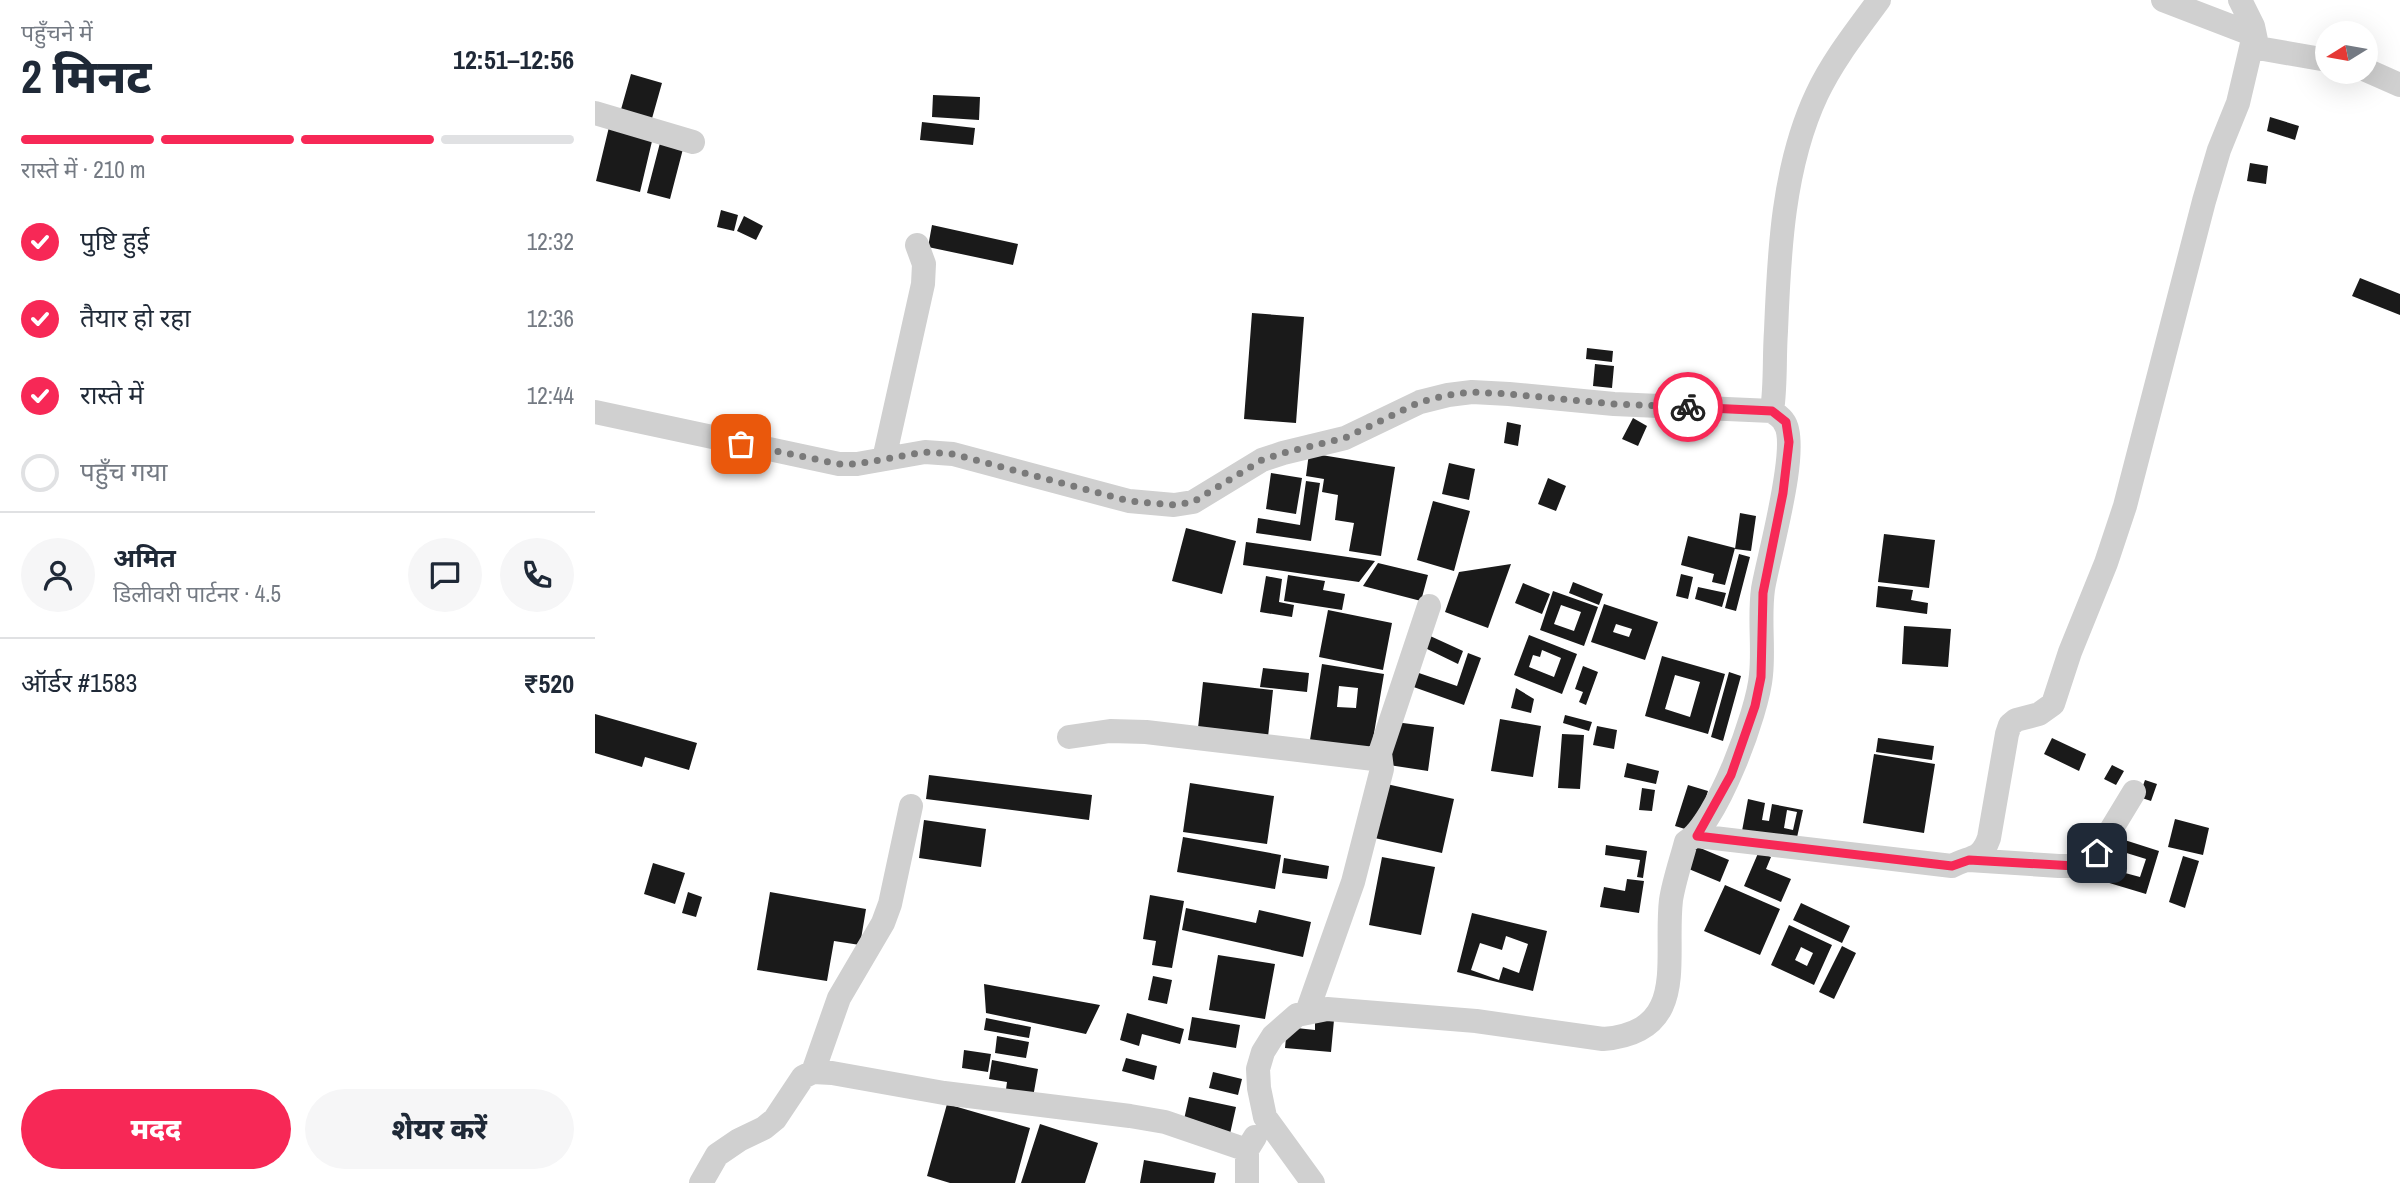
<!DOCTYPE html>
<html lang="hi">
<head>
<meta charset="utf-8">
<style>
	body { margin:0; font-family:"Archivo Narrow","Noto Sans Devanagari",sans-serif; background:#f6f6f7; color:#1f2937; height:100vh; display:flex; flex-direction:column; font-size:26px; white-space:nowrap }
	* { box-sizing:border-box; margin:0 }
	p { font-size:23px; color:#747a83 }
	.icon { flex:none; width:38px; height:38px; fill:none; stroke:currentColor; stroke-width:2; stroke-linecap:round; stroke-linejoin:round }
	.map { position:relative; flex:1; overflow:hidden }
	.details { display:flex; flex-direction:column; background:#fff; width:595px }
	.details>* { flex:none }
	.needle { width:46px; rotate:259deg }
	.tools { position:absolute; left:1720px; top:21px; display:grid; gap:14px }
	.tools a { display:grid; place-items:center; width:63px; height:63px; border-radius:50%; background:#fff; box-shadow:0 7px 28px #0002; font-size:35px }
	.pin { position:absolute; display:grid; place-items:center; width:60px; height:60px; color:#fff; margin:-30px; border-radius:14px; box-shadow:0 4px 10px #0006 }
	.courier { position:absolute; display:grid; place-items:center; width:70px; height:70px; margin:-35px; border:5px solid #f72856; border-radius:50%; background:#fff; color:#222; box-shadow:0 2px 9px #0007 }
	.summary em { font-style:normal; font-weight:800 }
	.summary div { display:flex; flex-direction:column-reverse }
	.summary { display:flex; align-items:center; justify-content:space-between; height:119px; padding:0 21px }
	h1 { font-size:46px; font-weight:800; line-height:52px }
	.bar { display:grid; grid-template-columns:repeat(4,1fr); gap:10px 7px; align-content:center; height:84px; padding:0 21px }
	.bar i { height:9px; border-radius:5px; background:#e0e1e3 }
	.bar .on { background:#f72856 }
	.bar p { grid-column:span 4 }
	.line { display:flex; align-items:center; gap:18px; padding:0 21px; border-top:2px solid #e0e1e3 }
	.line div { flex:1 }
	.round { display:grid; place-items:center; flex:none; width:74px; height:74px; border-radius:37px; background:#f6f6f7 }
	ol { padding:0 21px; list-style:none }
	li { display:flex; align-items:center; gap:21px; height:77px }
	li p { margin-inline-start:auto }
	li .icon { padding:7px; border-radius:50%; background:#f72856; color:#fff; stroke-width:4 }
	li:last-child { color:#747a83 }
	li i { width:38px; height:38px; border:4px solid #e0e1e3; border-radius:50% }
	.action { display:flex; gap:14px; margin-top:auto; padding:14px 21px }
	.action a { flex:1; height:80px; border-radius:42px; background:#f72856; color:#fff; font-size:28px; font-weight:800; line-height:80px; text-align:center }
	.action a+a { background:#f6f6f7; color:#1f2937 }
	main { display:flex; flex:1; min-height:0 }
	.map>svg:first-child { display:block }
</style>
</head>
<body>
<main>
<section class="details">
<div class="summary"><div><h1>2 मिनट</h1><p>पहुँचने में</p></div><em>12:51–12:56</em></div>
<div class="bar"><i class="on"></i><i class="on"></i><i class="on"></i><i></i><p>रास्ते में · 210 m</p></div>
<ol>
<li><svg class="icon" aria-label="check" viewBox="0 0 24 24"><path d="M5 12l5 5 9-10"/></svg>पुष्टि हुई<p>12:32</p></li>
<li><svg class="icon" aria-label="check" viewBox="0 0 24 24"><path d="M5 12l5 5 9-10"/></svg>तैयार हो रहा<p>12:36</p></li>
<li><svg class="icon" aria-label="check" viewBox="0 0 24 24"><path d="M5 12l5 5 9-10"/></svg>रास्ते में<p>12:44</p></li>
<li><i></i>पहुँच गया</li>
</ol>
<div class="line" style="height:126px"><a class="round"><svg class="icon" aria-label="person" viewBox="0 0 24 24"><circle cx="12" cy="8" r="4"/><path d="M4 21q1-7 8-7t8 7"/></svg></a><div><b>अमित</b><p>डिलीवरी पार्टनर · 4.5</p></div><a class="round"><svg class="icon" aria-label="chat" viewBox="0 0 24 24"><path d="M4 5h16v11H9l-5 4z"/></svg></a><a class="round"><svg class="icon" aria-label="phone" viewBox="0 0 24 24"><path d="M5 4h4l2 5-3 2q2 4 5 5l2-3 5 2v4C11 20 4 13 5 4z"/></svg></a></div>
<div class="line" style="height:91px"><div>ऑर्डर #1583</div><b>₹520</b></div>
<div class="action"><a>मदद</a><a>शेयर करें</a></div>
</section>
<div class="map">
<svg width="1805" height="1183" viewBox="0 0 1805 1183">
	<rect width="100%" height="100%" fill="#fff"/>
	<path fill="#1a1a1a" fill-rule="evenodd" d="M36,74l31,9 -11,39 -31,-9z
		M338,95l47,2 -1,23 -47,-3z
		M1675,117l29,9 -4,14 -28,-9z
		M327,122l53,6 -2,17 -53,-5z
		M14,127l44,10 -13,55 -44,-11z
		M66,139l23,6 -14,54 -23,-6z
		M1655,163l18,3 -2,18 -19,-3z
		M126,210l17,5 -4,16 -17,-4z
		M149,216l19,10 -7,14 -19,-9z
		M337,225l86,19 -5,21 -85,-18z
		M1765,278l40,16v21l-48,-19z
		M657,313l52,4 -8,106 -52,-4z
		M992,348l26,3 -1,11 -26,-3z
		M1000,364l19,2 -2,22 -19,-2z
		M1038,418l14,8 -9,20 -16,-7z
		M912,422l14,3 -3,21 -14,-3z
		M714,453l86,14 -14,89 -32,-5 5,-28 -19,-3 3,-25 -16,-3 2,-13 -18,-3z
		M854,463l26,6 -6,31 -27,-6z
		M676,473l31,5 -6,36 -30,-5z
		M953,478l18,8 -10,25 -18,-7z
		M711,481l14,2 -9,58 -55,-8 2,-15 42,7z
		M838,501l37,10 -16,60 -37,-11z
		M1145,513l16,3 -5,35 -16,-2z
		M591,528l50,13 -14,53 -50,-13z
		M1289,534l51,6 -6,48 -51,-6z
		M1093,536l47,12 -10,37 -13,-3 2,-8 -33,-9z
		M651,542l129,19 -16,21 -116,-17z
		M1144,554l11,3 -14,54 -11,-3z
		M783,563l50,12 -7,26 -58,-15z
		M916,564l-23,64 -43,-16 14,-40z
		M1086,574l12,3 -5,22 -12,-3z
		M693,575l37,6 -2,9 22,4 -3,16 -58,-9z
		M671,576l16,3 -3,23 15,3 -2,12 -32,-5z
		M978,582l30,12 -4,11 -30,-12z
		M928,583l27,11 -8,20 -27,-11z
		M1283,586l35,4 -2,10 17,3 -1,11 -51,-7z
		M1103,587l28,6 -4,14 -27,-8z
		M958,591l45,16 -14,39 -44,-16zM966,605l20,7 -7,19 -20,-7z
		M1009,604l54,18 -13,38 -54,-18zM1021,624l16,5 -3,8 -16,-5z
		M733,610l64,13 -9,47 -64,-13z
		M1309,626l47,3 -3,38 -46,-3z
		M833,635l35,16 -5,13 -35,-17z
		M934,635l48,19 -15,40 -48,-19zM947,650l19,8 -7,19 -25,-10 4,-12 7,2z
		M873,653l13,5 -17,47 -56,-20 5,-14 44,15z
		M1067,656l63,18 -17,60 -63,-18zM1080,675l25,7 -10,35 -25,-8z
		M727,664l62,10 -13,77 -61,-11zM744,686l19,2 -2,20 -19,-1z
		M988,666l15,6 -12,33 -7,-3 4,-10 -8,-3z
		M668,668l46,5 -2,19 -47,-5z
		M1134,672l12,4 -18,65 -12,-4z
		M608,682l70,8 -5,47 -70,-9z
		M921,688l18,11 -3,14 -20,-5z
		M0,714l102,29 -8,27 -44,-13 -3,10 -47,-14z
		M970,715l27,7 -3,9 -26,-8z
		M905,719l41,7 -8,51 -42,-6z
		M800,722l39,5 -6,44 -39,-6z
		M1002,726l20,4 -3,19 -21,-4z
		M967,734l22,1 -4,54 -22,-1z
		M1283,738l56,8 -2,14 -56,-8z
		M1457,738l34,16 -7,17 -35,-17z
		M1279,754l61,10 -11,69 -61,-10z
		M1032,763l32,8 -3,13 -32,-7z
		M1517,765l12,6 -8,14 -12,-6z
		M334,775l163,20 -3,25 -163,-21z
		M1550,780l12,4 -6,17 -12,-4z
		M595,783l84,13 -7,48 -84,-12z
		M787,783l72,16 -12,54 -72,-16z
		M1093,785l20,6 -13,41 -20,-6z
		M1047,788l13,2 -3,21 -13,-1z
		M1153,799l17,4 -3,17 7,1 3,-17 31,6 -7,32 -54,-11zM1192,810l10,2 -4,18 -9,-2z
		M1580,819l34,9 -6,27 -35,-8z
		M329,820l62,9 -5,38 -62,-9z
		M1514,835l50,16 -13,43 -50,-15zM1525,851l26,8 -6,18 -26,-7z
		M588,837l98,18 -6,34 -98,-17z
		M1011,845l41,6 -4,27 -6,-1 3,-17 -35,-5z
		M1098,845l36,15 -9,22 -36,-15z
		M1164,851l12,6 -5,12 25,10 -10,23 -37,-16z
		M1588,856l16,5 -14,47 -16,-6z
		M787,857l53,10 -14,68 -52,-10z
		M689,858l45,8 -2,13 -45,-6z
		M58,863l32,10 -10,31 -31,-10z
		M1032,879l17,2 -5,32 -39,-6 4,-20 21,4z
		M1130,885l55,24 -20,46 -56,-24z
		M93,892l14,5 -6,20 -14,-4z
		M175,892l96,17 -6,36 -26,-4 -7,40 -70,-11z
		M555,895l34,6 -12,67 -20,-3 4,-24 -13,-2z
		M1206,903l49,23 -8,17 -49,-23z
		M591,908l70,15 3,-13 52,12 -8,35 -121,-27z
		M877,913l75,18 -14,60 -76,-19zM911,936l22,8 -9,29 -16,-6 -4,13 -28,-10 9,-27 22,7z
		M1194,925l43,20 -18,40 -43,-20zM1206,947l12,6 -6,13 -12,-6z
		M1247,946l14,7 -22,46 -15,-7z
		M623,955l57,9 -10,55 -56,-9z
		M558,976l19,4 -5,24 -19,-4z
		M389,984l116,21 -14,29 -100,-21z
		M532,1013l57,16 -4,15 -38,-10 -3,12 -19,-6z
		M597,1017l48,8 -4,23 -48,-8z
		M391,1018l45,9 -2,11 -45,-8z
		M720,1019l19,1 -3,32 -46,-4 2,-21 28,3z
		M402,1036l32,6 -3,16 -31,-5z
		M369,1050l27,4 -3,18 -26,-4z
		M531,1058l31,8 -3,14 -32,-9z
		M397,1060l46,9 -6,34 -27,-6 2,-15 -18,-3z
		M618,1072l29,7 -4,16 -29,-7z
		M594,1097l47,10 -6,27 -47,-10z
		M352,1104l83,24 -15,55h-65l-23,-7z
		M445,1124l58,19 -13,40h-64z
		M549,1160l72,13 -2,10h-74z"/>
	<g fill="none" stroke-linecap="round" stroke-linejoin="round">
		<path stroke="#d0d0d0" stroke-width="24" d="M1568,0l91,35 4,13 69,12
			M1645,0l13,26 4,19
			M1771,70l34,15
			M0,113l98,29
			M0,412l244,52h18l68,-12 28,2 176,47 45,4 19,-3 69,-42 21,-7 62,-15 75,-36 28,-7 24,-3 37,2 105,10 158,7
			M289,459l39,-175 1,-20 -7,-19
			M474,737l41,-6 36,1 228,27 6,-6 2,16 -29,113 -46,130
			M785,753l49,-147
			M1102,836l255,30c18,-10 29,-5 37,-28l18,-104 3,-9 6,-5 23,-6 14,-10 17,-52 36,-89 19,-57 79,-305 15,-51 19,-47 16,-68
			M1374,860l90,6h16l13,-5 9,-8 37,-61
			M218,1072l26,-74 44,-75 7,-19 21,-98
			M106,1183l16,-28 22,-15 25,-12 11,-9 28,-42 10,-5 19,1 112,20 186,23 35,6 82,28
			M652,1183v-33l8,-13
			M718,1183l-48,-66 -6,-29 -1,-19 5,-17 10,-16 24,-21 30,-6 149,12 127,18c87,-7 61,-79 68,-139 3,-19 10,-39 15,-58 31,-19 72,-130 75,-167 3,-28 -2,-57 2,-86 5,-31 38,-144 21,-167 -2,-4 -8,-8 -12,-11 4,-27 2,-53 4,-80 3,-79 7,-165 41,-237 16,-34 40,-64 62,-94"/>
	</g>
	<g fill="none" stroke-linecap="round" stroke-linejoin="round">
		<path stroke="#7a7a7a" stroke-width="7" stroke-dasharray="0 12.6" d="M146,444l98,20h18l68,-12 28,2 176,47 45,4 19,-3 69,-42 21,-7 62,-15 75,-36 28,-7 24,-3 37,2 105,10 74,3"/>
		<path stroke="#f72856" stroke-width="9" d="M1093,407l84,4 14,11 3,20 -6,51 -20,100 -2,84 -6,29 -24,69 -34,61 255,30 17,-6 106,6 13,-5 9,-8"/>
	</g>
</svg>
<div class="tools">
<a><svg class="needle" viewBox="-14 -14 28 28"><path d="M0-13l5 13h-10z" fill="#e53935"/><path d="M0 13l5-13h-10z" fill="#747a83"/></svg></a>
</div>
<div class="pin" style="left:146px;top:444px;background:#ea580c"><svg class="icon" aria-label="bag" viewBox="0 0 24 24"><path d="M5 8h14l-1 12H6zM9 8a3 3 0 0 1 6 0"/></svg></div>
<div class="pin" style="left:1502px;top:853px;background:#1f2937"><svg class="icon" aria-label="home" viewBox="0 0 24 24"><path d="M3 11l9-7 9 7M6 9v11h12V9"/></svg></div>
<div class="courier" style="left:1093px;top:407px"><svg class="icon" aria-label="bike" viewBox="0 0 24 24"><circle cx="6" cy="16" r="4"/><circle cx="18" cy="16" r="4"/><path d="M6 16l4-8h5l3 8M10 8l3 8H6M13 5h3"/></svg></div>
</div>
</main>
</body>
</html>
